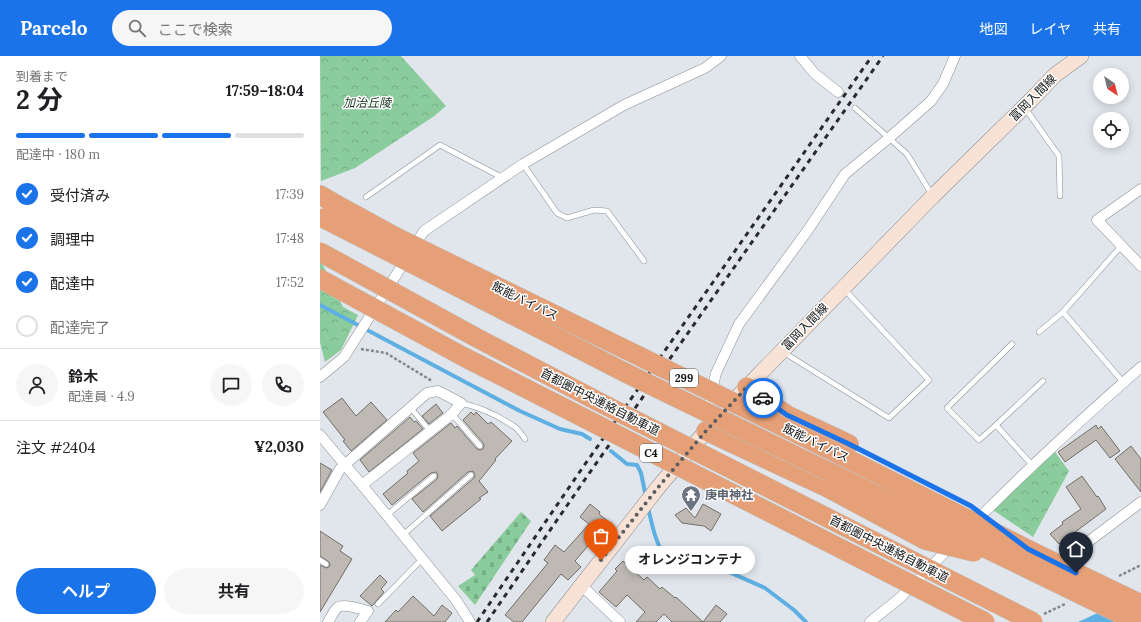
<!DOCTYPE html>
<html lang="ja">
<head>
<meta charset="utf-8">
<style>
	body { margin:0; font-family:Lora,"Noto Sans JP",serif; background:#f6f6f6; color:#202124; height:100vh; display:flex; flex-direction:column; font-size:15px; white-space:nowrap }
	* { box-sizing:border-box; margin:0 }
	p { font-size:13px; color:#757577 }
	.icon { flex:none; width:22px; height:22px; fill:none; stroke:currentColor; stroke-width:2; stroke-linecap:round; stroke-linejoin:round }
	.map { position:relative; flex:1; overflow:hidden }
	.sheet { display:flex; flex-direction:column; background:#fff; width:320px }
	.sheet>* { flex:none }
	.needle { width:26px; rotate:145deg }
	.fabs { position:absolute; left:773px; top:12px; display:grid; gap:8px }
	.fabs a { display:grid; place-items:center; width:36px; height:36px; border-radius:50%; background:#fff; box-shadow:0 2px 10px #0003; font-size:20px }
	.pin { position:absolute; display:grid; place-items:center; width:34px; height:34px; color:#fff; margin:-41px -17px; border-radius:50% 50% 50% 0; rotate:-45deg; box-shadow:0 0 4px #0007 }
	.pin .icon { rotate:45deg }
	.courier { position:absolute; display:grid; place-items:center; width:40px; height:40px; margin:-20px; border:3px solid #1a73e8; border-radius:50%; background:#fff; color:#222; box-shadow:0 1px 5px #0007 }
	.bubble { position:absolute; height:28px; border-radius:14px; background:#fff; box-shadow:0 2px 10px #0003; font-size:13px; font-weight:700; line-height:28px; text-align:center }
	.headline em { font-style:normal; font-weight:700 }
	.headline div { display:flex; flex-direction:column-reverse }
	.headline { display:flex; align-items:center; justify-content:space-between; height:68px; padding:0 16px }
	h1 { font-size:26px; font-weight:700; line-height:30px }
	.bar { display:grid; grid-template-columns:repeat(4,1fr); gap:6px 4px; align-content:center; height:48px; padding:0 16px }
	.bar i { height:5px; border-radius:3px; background:#e0e0e0 }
	.bar .on { background:#1a73e8 }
	.bar p { grid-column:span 4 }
	.line { display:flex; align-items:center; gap:10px; padding:0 16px; border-top:1px solid #e0e0e0 }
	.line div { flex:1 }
	.round { display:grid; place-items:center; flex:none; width:42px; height:42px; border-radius:21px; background:#f6f6f6 }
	ol { padding:0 16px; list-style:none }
	li { display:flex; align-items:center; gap:12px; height:44px }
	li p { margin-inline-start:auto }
	li .icon { padding:4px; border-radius:50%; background:#1a73e8; color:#fff; stroke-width:4 }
	li:last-child { color:#757577 }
	li i { width:22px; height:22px; border:2px solid #e0e0e0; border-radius:50% }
	.action { display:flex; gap:8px; margin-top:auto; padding:8px 16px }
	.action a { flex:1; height:46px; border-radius:24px; background:#1a73e8; color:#fff; font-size:16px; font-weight:700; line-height:46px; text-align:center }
	.action a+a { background:#f6f6f6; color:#202124 }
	header { display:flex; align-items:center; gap:24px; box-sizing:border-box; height:56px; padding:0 20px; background:#1a73e8; color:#fff }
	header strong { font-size:19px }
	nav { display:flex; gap:22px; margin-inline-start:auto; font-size:14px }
	.search { width:280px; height:36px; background:#f6f6f6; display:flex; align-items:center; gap:10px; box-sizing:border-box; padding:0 14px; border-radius:22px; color:#757577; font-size:15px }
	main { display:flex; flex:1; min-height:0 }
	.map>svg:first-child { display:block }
</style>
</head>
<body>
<header>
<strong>Parcelo</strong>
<div class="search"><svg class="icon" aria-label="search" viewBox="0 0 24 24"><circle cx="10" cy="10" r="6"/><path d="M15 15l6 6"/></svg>ここで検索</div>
<nav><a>地図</a><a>レイヤ</a><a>共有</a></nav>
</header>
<main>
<section class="sheet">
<div class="headline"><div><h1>2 分</h1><p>到着まで</p></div><em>17:59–18:04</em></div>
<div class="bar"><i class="on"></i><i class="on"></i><i class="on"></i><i></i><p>配達中 · 180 m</p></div>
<ol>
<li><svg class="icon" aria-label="check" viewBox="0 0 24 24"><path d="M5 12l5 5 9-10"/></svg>受付済み<p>17:39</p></li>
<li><svg class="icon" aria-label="check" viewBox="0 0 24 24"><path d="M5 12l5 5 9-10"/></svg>調理中<p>17:48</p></li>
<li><svg class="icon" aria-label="check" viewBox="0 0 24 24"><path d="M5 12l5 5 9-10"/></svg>配達中<p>17:52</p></li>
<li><i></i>配達完了</li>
</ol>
<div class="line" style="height:72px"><a class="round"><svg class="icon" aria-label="person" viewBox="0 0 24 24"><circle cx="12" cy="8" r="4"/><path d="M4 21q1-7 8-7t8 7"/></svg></a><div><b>鈴木</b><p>配達員 · 4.9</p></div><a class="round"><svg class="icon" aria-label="chat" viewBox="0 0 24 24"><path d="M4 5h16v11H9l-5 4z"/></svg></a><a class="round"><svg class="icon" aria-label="phone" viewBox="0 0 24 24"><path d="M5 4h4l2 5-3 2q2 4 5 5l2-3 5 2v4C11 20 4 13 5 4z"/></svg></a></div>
<div class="line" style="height:52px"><div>注文 #2404</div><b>¥2,030</b></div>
<div class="action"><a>ヘルプ</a><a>共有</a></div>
</section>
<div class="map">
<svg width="821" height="566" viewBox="0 0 821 566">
	<defs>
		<pattern id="forest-crowns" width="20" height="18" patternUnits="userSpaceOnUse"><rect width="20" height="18" fill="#8acc9c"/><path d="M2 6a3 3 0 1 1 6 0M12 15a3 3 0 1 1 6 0" fill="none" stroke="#76ae86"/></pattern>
		<pattern id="cemetery-stones" width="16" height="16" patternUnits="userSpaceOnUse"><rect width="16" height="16" fill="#8acc9c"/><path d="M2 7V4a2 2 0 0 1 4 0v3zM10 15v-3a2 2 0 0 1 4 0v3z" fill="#76ae86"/></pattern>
	</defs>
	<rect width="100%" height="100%" fill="#e1e6ec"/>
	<path fill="url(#forest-crowns)" d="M0,0h81l45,50 -13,11 -78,51 -34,13z
		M0,203l23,48 15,8 -17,35 -16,12 -5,-20z
		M735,396l14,19 -36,66 -40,-27z"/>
	<path fill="url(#cemetery-stones)" d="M201,456l10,9 -56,84 -17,-19 17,-11 -4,-5z"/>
	<path fill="#5eafe2" d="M821,537v29h-63z"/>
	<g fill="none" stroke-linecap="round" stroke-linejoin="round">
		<path stroke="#5eafe2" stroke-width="4" d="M0,249l200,106 40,18 22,5 8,5
			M291,395l16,13 10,1 4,8 5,24
			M328,451c4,18 8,39 20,54 3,4 7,7 11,11h13l13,-4h15l45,20 29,22 12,12"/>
	</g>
	<path fill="#beb9b3" stroke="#736e69" d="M22,342l14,18 15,-14 16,18 -36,31 -8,-10 2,-1 -22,-28z
		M116,348l7,9 -14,11 -7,-8z
		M151,356l3,3 2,-3 12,12 3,-2 21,19 -17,18 1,1 -17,21 9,11 -9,6 2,1 -39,32 -12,-15 44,-38 1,-3 -2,-4 -5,1 -45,40 -11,-13 25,-20 1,-4 -2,-3 -5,1 -39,32 -9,-11 25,-21 -1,-2 12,-10 -6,-8 38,-30 4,5 2,-2 20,23 3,1 3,-1 1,-3 -1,-3 -20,-23z
		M90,361l4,5 2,-1 7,8 -54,43 -9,-12z
		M776,369l2,4 3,-3 19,25 -10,7 -14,-18 -31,22 -7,-10z
		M811,390l10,13v33l-26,-33z
		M0,407l12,7 -12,22z
		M762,420l15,21 1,-1 8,13 -47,35 -9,-10 13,-10 -1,-2 19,-13 -15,-22z
		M270,448l10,8 -1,2 15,12 -8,11 -6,-5 -25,29 6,6 -13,13 -7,-6 -39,48h-8l-9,-7 43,-52 -4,-3 11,-15 9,7 25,-28 -9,-7z
		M383,448l18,10 -10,17 -7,-5 -22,-3 -7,-8 11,-7 9,10z
		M0,475l23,15 -3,5 12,8 -32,53v-47l6,3 3,-1 1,-3 -2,-3 -8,-5z
		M303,505l21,19 3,-3 13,12 2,-2 13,11 1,-1 27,25 13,-17 11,9 -7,8h-48l-8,-8 -8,8h-20l9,-10 -18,-17 -11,12 -17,-15 18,-21 -2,-2z
		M60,519l7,7 -6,7 3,3 -12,14 -12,-10z
		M93,540l21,20 8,-11 10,8 -7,9h-60l11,-12 2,2z"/>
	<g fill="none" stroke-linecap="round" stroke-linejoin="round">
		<g stroke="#8a8f94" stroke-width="6">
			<path id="lane" d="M535,52l52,46 25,41
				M705,52l34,48 1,40
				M203,108l34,49 10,5 27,-8 13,1 37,50
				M46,141l74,-52 63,33
				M743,256l60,70
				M719,276l24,-20 59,-67
				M692,288l-65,64 32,32 17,-15 37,41
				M463,296l106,66 40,-38 -84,-90
				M141,347c18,4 38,13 54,24 4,3 7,8 10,12
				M90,351l20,24
				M132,358l28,32
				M676,369l47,-44
				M67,459l47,-39
				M83,479l68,-60
				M0,504l6,4
				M58,548l44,-45"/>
		</g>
		<g stroke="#8a8f94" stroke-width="11">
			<path id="street" d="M480,0l15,18 23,18
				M821,133l-44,31 44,46
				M0,321l24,-20 80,-126 99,-67 101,-59 81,-37 16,-12
				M386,360l10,-43 23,-49 69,-94 37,-56 44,-36 42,-37 12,-17 12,-28
				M0,379l42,50 94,115 14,22
				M0,449l20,-36 87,-76 11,-2 23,12 -9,11 -90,71
				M652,469c54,-55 111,-107 169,-158
				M752,498l69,-52
				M262,530l38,36
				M8,566c3,-4 5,-10 9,-14 5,-5 24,1 31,3l-8,11
				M550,566l30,-24 52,-53"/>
		</g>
		<g stroke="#8a8f94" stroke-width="16">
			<path id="secondary" d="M233,566l107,-137 46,-54 41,-44 186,-191 98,-96 24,-25 26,-19"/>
		</g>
		<g stroke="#c1c2c2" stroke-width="20">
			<path id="highway" d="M0,139l12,7
				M427,331l40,28 62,29
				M386,375l122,57"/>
		</g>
		<path stroke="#84878b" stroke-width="2.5" stroke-dasharray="3 2" stroke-linecap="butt" d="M41,293l25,4 46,28
			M799,520l22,-11
			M724,558l21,-10"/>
		<use href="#lane" stroke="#fff" stroke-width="5"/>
		<use href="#street" stroke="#fff" stroke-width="10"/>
		<use href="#secondary" stroke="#f8e2d6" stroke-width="15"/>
		<use href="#highway" stroke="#e6a077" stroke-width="19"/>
		<path stroke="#292b2e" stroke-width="3" stroke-dasharray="5 5" stroke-linecap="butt" d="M157,566l104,-152 291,-414
			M167,566l101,-147 295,-419"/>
		<g stroke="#c1c2c2" stroke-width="20" stroke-linecap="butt">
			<path id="highway-bridge" d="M12,146l64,35 414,203 227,114 104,50
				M3,162l303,155 511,249
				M0,196l157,86 126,66 430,218
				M0,223l144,78 521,265
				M508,432l97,52 49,12"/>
		</g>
		<use href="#highway-bridge" stroke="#e6a077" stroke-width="19"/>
	</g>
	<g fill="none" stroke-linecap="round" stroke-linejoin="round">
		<path stroke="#5a5e61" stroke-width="4" stroke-dasharray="0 7.2" d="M281,504l59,-75 46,-54 41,-44 16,11"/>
		<path stroke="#1a73e8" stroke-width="5" d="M443,342l24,17 62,29 122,62 57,43 48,24"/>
	</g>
	<defs>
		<g id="temple-pin" transform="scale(1)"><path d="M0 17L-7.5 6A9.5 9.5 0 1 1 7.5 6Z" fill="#6b7280" stroke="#fff"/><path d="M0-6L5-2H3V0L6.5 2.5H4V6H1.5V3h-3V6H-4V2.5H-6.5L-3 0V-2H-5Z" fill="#fff"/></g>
	</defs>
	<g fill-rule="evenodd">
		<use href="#temple-pin" x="371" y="439"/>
	</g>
	<g text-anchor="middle" stroke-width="3" stroke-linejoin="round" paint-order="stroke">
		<g fill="#fff" stroke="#595a5c" stroke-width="1">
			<rect x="350" y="313" width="28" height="18" rx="3"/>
			<rect x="320" y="388" width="22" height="18" rx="3"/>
		</g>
		<g font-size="11" font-weight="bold" fill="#121416">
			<text x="364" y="326">299</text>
			<text x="331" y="401">C4</text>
		</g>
		<g font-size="12" fill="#121416" stroke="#fff">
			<text transform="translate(713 42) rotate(-45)" y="4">富岡入間線</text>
			<text transform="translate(205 245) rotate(26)" y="4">飯能バイパス</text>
			<text transform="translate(485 271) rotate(-46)" y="4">富岡入間線</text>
			<text transform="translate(280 346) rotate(27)" y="4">首都圏中央連絡自動車道</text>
			<text transform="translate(496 387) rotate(26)" y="4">飯能バイパス</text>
			<text transform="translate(569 493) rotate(27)" y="4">首都圏中央連絡自動車道</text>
		</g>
		<g font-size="12" font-style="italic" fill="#11321c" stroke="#fff">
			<text x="47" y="51">加治丘陵</text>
		</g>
		<g font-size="12" font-weight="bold" fill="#5b616d" stroke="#fff" text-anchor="start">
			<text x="385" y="443">庚申神社</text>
		</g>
	</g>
</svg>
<div class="fabs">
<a><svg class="needle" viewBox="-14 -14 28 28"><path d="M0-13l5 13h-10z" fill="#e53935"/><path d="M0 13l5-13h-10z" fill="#757577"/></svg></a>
<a><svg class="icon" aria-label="locate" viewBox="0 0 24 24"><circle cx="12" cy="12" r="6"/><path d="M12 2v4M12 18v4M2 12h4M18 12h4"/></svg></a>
</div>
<div class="pin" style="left:281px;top:504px;background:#ea580c"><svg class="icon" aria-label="bag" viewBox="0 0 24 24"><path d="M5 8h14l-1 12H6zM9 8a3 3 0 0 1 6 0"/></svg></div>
<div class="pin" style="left:756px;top:517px;background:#1f2937"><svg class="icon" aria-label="home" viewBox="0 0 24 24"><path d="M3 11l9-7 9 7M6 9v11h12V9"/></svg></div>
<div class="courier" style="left:443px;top:342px"><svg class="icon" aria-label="car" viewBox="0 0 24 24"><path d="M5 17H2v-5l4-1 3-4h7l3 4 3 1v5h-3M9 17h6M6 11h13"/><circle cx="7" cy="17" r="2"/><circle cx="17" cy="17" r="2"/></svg></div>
<div class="bubble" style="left:305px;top:490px;width:130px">オレンジコンテナ</div>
</div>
</main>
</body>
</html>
